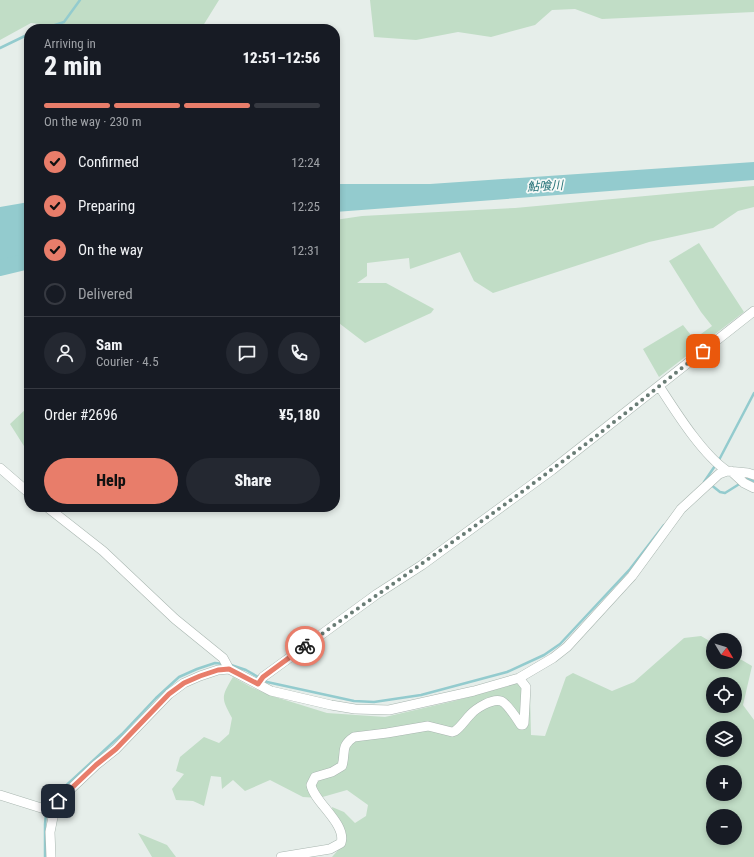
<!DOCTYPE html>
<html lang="en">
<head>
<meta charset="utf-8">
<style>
	body { margin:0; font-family:"Roboto Condensed","Noto Sans JP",sans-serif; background:#242831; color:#f1f3f6; height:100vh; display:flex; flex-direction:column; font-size:15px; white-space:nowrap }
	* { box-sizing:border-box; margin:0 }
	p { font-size:13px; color:#9ea1a6 }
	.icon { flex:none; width:22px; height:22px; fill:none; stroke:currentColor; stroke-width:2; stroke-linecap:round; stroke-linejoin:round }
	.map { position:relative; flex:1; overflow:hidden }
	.side { position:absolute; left:24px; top:24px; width:316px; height:488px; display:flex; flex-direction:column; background:#171b24; border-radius:16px; box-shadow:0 2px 6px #0003 }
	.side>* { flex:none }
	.needle { width:26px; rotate:128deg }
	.buttons { position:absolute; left:706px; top:633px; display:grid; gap:8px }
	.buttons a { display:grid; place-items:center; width:36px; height:36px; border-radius:50%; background:#171b24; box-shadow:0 2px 6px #0003; font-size:20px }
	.pin { position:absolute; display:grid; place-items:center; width:34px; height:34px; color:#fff; margin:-17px; border-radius:8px; box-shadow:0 2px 6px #0006 }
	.courier { position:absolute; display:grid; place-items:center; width:40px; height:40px; margin:-20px; border:3px solid #e87d6a; border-radius:50%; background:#fff; color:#222; box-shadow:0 1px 5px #0007 }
	.overview em { font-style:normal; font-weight:800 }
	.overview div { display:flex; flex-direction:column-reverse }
	.overview { display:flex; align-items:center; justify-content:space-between; height:68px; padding:0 20px }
	h1 { font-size:26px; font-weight:800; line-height:30px }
	.bar { display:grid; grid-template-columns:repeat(4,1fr); gap:6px 4px; align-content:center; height:48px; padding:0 20px }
	.bar i { height:5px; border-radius:3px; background:#363941 }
	.bar .on { background:#e87d6a }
	.bar p { grid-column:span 4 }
	.line { display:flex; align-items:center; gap:10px; padding:0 20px; border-top:1px solid #363941 }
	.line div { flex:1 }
	.round { display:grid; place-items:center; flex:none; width:42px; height:42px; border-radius:21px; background:#242831 }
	ol { padding:0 20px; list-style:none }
	li { display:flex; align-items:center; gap:12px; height:44px }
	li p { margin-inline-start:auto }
	li .icon { padding:4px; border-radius:50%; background:#e87d6a; color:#111; stroke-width:4 }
	li:last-child { color:#9ea1a6 }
	li i { width:22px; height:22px; border:2px solid #363941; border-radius:50% }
	.button { display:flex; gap:8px; margin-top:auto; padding:8px 20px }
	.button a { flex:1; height:46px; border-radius:24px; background:#e87d6a; color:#111; font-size:16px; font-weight:800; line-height:46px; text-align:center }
	.button a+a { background:#242831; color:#f1f3f6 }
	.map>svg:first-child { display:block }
</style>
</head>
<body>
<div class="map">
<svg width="754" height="857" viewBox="0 0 754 857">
	<rect width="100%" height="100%" fill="#e6eeea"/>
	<path fill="#c1ddc6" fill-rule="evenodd" d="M0,0h219l-18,29h-131l-2,-2 -37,-4 -31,17z
		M370,0h384v12l-152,7 -27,-10 -23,1 -17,15 -44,12 -33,-5 -42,8 -42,-3z
		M754,186v21l-16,4 -25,17 -64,14 -156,51 -19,-12 -14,-29 -50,17 -1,-11 -42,5v13l-10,7h29l48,26 -3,4 -66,30 -30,-23v-100l27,-4 153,-8z
		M699,243l45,69 -85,65 -16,-28 40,-24 11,14 18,-13 -11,-14 -32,-51z
		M29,406v48l-19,-30z
		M701,636l12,7v19h22v-6l17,10 -9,39 11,15v137h-422l14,-16 -11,-14 -3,-20 12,5 11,11 11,-7 2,-11 -21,-15 -28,8 -16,-1 -33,-17 -25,11 -12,-11 -11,9 -1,-12 -10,-1 -7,30 -11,-5 -17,-1 -4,-11 12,-15 -8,-3 4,-14 24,-20 15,6 10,-9 3,-16c-11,-20 -11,-21 1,-41l18,10 18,8 58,18 58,4 69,-16 58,-16 6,-4 12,13 1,41 14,1 21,-59 7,-4 39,18 22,-9 50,-44zM713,684h22v22h-22zM713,728h22v22h-22zM713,772h22v22h-22zM713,816h22v22h-22z
		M138,833l29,12 9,12h-24z"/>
	<path fill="#93cbce" d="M754,162v18l-419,32v-28h95z
		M29,202v57l-29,10v-62z"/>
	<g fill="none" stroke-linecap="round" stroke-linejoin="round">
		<path stroke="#93cbce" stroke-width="2.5" d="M43,29l21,-7 16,-22
			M0,48l29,-14
			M745,480l3,-1 6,2
			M704,482l15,-22 35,-67
			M710,484l10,8 5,1 16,-10
			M231,665l15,5 21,12 87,19 20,1 47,-7 86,-23 37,-17 16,-11 70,-75 34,-44
			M45,857v-33l2,-21 75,-69 34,-36 23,-21 18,-8 18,-6 9,1"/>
		<path stroke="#93cbce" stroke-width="16" d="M0,268l29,-7"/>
		<g stroke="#a9b6b0" stroke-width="10">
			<path id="street" d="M659,386c17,26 43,68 68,85
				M0,468l29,25
				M731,471l13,12 10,5
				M47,507l56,44 72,68 48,39 6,11
				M258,684l5,-7 114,-83 45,-29 130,-95 202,-159
				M0,795l54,17
				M51,857l-1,-25 4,-20 4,-11 38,-36 20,-16 53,-55 15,-11 16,-7 18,-6 11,-1 42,22 60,14 24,4 34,1 85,-19 45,-13 34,-20 14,-11 65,-71 49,-67 38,-35 8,-3 21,2 6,2
				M281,857l49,-8 11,-6c6,-19 -27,-41 -30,-58l4,-8 17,-5 10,-6c4,-13 -2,-20 12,-29l33,-4 41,-7 24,6 3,-1c6,-4 10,-11 15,-16 5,-6 22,-17 31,-14 6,2 16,18 20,24h2l1,-2 2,-36 -7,-9"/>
		</g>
		<use href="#street" stroke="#fff" stroke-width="9"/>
	</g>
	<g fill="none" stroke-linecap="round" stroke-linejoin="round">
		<path stroke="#697c75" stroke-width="4" stroke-dasharray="0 7.2" d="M305,646c82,-59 166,-115 246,-176 52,-38 102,-79 152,-119"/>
		<path stroke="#e87d6a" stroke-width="5" d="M58,801l38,-36 20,-16 53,-55 15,-11 16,-7 18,-6 11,-1 29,15 5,-7 42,-31"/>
	</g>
	<g text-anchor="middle" stroke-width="3.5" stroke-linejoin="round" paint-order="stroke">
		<g font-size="12" font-style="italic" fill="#247177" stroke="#f7faf8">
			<text transform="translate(545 186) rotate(-3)" y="4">鮎喰川</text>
		</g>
	</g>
</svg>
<div class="buttons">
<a><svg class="needle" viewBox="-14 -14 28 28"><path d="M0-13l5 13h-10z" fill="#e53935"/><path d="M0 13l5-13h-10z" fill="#9ea1a6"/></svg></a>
<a><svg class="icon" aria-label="locate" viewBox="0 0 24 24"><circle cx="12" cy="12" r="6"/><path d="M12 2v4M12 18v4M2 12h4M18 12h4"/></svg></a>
<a><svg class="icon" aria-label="layers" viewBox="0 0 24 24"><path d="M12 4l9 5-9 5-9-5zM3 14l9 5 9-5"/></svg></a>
<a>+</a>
<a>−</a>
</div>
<div class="pin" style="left:703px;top:351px;background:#ea580c"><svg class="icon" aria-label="bag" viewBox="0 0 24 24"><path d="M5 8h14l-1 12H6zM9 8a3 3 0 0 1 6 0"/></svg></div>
<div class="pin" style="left:58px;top:801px;background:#1f2937"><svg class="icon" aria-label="home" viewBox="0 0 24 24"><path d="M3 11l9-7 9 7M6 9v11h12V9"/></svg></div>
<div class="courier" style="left:305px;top:646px"><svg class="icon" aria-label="bike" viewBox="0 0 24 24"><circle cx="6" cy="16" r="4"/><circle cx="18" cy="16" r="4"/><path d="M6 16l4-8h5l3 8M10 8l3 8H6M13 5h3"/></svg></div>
<section class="side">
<div class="overview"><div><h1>2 min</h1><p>Arriving in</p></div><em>12:51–12:56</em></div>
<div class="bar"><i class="on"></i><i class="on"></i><i class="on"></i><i></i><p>On the way · 230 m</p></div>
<ol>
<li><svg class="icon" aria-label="check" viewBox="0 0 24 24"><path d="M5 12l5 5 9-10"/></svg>Confirmed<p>12:24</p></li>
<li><svg class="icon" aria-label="check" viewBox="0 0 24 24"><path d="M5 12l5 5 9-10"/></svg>Preparing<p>12:25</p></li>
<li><svg class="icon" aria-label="check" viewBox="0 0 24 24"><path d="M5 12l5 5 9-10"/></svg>On the way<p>12:31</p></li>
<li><i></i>Delivered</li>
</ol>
<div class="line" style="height:72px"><a class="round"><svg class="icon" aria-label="person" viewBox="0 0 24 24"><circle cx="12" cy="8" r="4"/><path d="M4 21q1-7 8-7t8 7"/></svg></a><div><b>Sam</b><p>Courier · 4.5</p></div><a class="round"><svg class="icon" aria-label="chat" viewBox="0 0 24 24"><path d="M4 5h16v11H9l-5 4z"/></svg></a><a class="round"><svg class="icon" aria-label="phone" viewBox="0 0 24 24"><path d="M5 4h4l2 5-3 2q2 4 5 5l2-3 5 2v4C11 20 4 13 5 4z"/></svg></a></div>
<div class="line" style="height:52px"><div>Order #2696</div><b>¥5,180</b></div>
<div class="button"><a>Help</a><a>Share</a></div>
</section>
</div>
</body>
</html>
